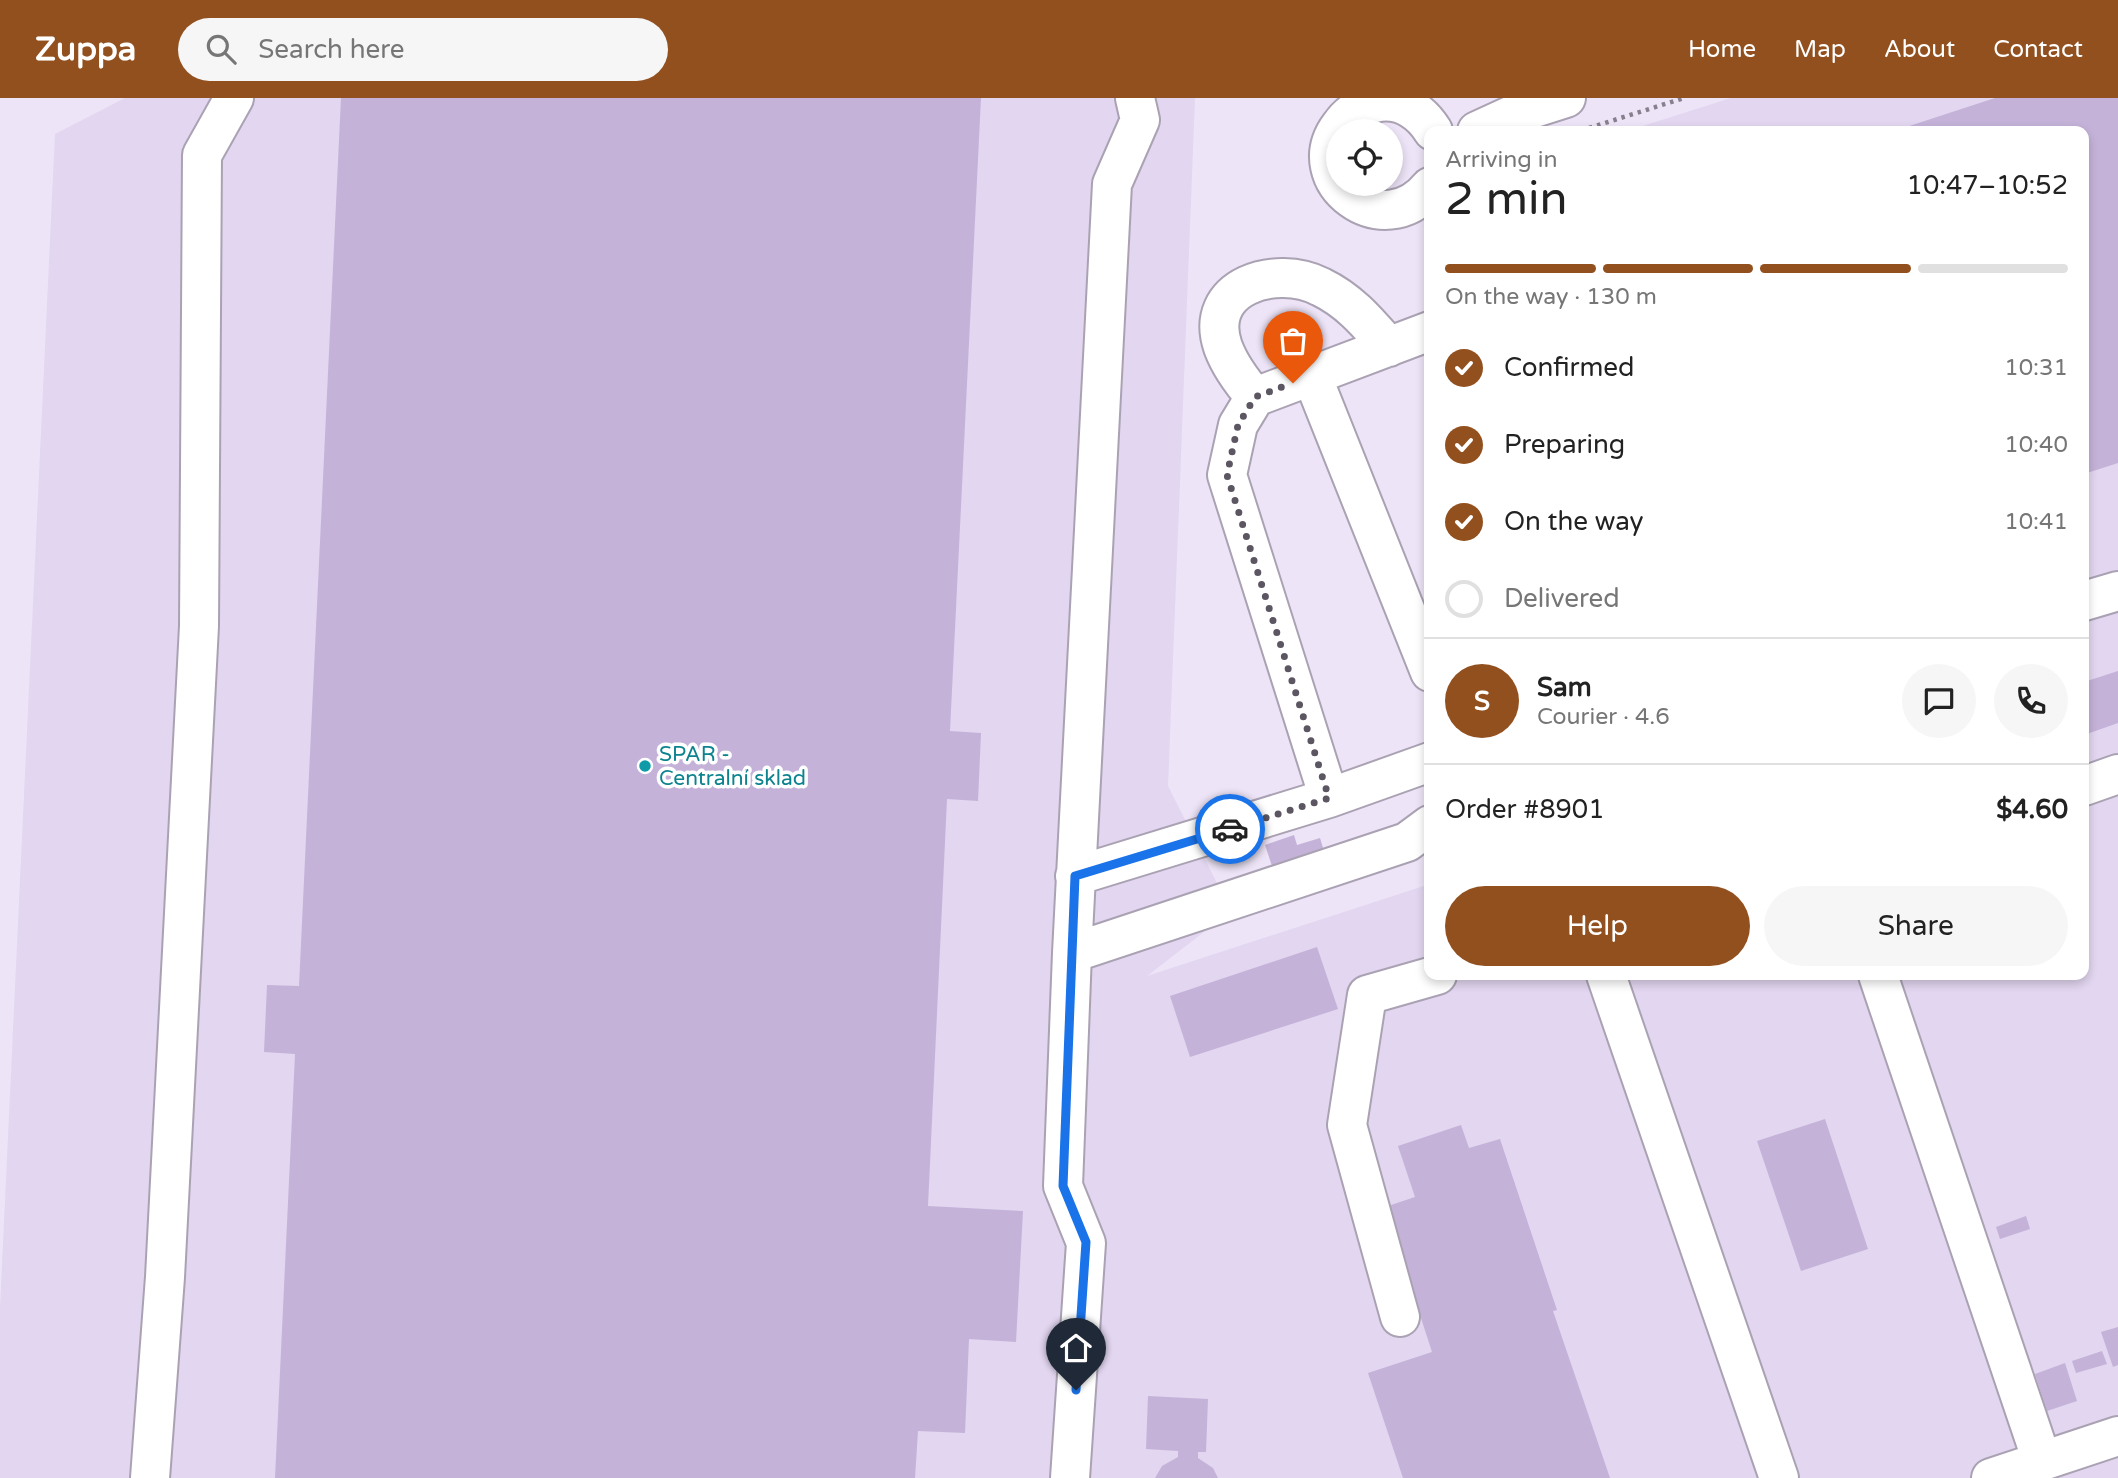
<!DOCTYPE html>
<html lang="en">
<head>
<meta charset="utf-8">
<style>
	body { margin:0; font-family:"Varela Round",sans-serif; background:#f6f6f6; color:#222; height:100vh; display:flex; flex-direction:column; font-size:26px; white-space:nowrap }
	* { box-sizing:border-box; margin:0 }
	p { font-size:23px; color:#767676 }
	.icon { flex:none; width:38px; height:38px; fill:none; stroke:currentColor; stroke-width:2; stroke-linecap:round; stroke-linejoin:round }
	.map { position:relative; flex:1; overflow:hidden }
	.sheet { position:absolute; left:1424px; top:28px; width:665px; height:854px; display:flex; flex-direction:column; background:#fff; border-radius:14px; box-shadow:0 4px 10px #0003 }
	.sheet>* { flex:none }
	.tools { position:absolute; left:1326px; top:21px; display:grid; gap:14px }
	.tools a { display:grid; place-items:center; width:77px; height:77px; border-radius:50%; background:#fff; box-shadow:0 4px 10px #0003; font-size:35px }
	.pin { position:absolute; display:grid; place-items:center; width:60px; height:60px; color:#fff; margin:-72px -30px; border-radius:50% 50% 50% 0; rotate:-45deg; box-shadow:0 0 7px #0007 }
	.pin .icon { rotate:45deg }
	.courier { position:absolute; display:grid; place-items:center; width:70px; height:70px; margin:-35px; border:5px solid #1a73e8; border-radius:50%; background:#fff; color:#222; box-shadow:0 2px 9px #0007 }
	.headline em { font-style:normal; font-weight:600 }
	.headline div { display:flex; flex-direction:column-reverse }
	.headline { display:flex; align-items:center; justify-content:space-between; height:119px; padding:0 21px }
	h1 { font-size:46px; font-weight:600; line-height:52px }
	.bar { display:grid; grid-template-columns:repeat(4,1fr); gap:10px 7px; align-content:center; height:84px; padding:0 21px }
	.bar i { height:9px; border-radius:5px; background:#e0e0e0 }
	.bar .selected { background:#92501e }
	.bar p { grid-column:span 4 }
	.line { display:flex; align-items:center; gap:18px; padding:0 21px; border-top:2px solid #e0e0e0 }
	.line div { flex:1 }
	.round { display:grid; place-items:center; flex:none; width:74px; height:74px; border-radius:37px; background:#f6f6f6 }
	ol { padding:0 21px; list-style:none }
	li { display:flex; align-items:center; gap:21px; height:77px }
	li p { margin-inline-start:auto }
	li .icon { padding:7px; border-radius:50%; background:#92501e; color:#fff; stroke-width:4 }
	li:last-child { color:#767676 }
	li i { width:38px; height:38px; border:4px solid #e0e0e0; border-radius:50% }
	.primary-button { display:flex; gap:14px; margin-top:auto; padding:14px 21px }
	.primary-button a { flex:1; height:80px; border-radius:42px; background:#92501e; color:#fff; font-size:28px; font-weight:600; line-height:80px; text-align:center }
	.primary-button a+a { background:#f6f6f6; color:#222 }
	header { display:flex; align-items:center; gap:42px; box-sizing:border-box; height:98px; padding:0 35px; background:#92501e; color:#fff }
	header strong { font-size:33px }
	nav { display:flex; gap:38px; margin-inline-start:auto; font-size:24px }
	.search { width:490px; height:63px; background:#f6f6f6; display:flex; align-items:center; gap:18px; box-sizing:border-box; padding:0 24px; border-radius:38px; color:#767676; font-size:26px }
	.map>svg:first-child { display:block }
</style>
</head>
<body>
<header>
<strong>Zuppa</strong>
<div class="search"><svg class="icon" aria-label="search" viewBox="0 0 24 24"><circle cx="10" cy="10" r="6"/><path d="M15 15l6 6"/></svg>Search here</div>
<nav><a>Home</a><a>Map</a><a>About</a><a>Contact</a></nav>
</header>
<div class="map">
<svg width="2118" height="1380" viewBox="0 0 2118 1380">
	<rect width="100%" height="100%" fill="#ede4f7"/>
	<path fill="#e2d6f0" d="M125,0h1070l-27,688 63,125 -84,65 283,-92v91h654v-844h-457l104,-33h387v1380h-2118v-170l55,-1174z"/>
	<path fill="#c4b2d8" d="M341,0h640l-31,633 31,2 -3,68 -31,-2 -19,407 95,5 -7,131 -47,-3 -4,94 -47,-2 -3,47h-640l20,-424 -31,-2 3,-67 32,1z
		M1995,0h123v365l-34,11v-343h-190z
		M2118,573v52l-34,12v-53z
		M1294,737l3,10 23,-7 4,13 -51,18 -8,-24z
		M1317,849l21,62 -148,48 -20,-61z
		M1825,1021l43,130 -67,22 -44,-130z
		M1461,1027l8,23 31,-9 57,171 -4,1 57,167h-207l-35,-105 64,-21 -47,-145 30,-10 -17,-51z
		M2026,1118l4,13 -30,10 -4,-12z
		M2118,1229v38l-5,2 -12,-35z
		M2102,1253l5,13 -31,9 -4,-12z
		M2065,1265l12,38 -30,10 -12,-37z
		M1148,1298l60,3 -2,53h-8v6l15,10 5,10h-63l7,-12 16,-9v-6l-32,-2z"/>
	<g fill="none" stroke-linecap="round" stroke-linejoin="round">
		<g stroke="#aaa2b3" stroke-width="42">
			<path id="minor" d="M1477,33l35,-16 54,-17
				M1430,89c-47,58 -131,-6 -90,-61 10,-14 24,-22 40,-24 23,-3 42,11 53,29
				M1312,278l118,296
				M1255,299c-13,-15 -25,-31 -32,-50 -21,-61 53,-83 98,-60 29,14 47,36 68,60
				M2084,503l34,-10
				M2084,688l34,-12
				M1329,700l-102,-323 11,-50 17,-28 175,-66
				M1075,778l254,-78 101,-36
				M1072,855l40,-769 28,-64 -5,-22
				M1606,877l173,503
				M1878,877l164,486
				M1400,1219l-53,-192 20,-130 70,-20
				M150,1380l15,-201 34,-651 3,-471 32,-57
				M1070,1380l16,-235 -23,-57 9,-233 335,-111 23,-17
				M1991,1380l127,-42"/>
		</g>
		<path stroke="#86808d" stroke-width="4.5" stroke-dasharray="3.5 5" stroke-linecap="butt" d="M1589,30l95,-30"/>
		<use href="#minor" stroke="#fff" stroke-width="38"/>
	</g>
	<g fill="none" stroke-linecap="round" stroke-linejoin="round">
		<path stroke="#5b5661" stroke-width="7" stroke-dasharray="0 12.6" d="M1230,731l99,-31 -102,-323 11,-50 17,-28 38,-14"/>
		<path stroke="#1a73e8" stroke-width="9" d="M1076,1292l10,-148 -23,-56 12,-310 155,-47"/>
	</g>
	<circle fill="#0f9aa8" stroke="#fff" stroke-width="2.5" cx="645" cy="668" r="7"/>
	<g text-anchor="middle" stroke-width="7" stroke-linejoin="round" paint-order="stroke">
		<g font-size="21" fill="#0d838f" stroke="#fff" text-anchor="start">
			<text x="659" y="663">SPAR -<tspan x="659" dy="24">Centralní sklad</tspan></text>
		</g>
	</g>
</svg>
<div class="tools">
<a><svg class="icon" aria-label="locate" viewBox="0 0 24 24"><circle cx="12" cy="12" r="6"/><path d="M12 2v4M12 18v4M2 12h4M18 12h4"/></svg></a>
</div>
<div class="pin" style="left:1293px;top:285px;background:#ea580c"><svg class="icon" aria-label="bag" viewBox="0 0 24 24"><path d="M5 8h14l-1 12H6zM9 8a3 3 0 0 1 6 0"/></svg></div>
<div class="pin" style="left:1076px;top:1292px;background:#1f2937"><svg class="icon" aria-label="home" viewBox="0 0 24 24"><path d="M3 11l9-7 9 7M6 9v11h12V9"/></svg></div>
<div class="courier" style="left:1230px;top:731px"><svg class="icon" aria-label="car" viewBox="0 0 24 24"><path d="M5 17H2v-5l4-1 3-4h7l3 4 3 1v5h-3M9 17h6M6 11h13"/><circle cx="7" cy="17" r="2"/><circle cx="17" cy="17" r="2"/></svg></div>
<section class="sheet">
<div class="headline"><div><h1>2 min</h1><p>Arriving in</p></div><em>10:47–10:52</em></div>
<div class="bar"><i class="selected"></i><i class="selected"></i><i class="selected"></i><i></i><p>On the way · 130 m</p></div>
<ol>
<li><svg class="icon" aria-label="check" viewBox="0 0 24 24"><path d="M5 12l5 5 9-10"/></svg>Confirmed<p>10:31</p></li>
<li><svg class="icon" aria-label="check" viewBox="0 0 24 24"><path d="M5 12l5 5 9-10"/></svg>Preparing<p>10:40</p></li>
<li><svg class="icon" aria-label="check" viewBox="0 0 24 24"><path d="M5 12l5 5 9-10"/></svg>On the way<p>10:41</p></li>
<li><i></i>Delivered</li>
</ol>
<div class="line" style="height:126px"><b class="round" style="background:#92501e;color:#fff">S</b><div><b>Sam</b><p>Courier · 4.6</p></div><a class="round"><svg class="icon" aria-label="chat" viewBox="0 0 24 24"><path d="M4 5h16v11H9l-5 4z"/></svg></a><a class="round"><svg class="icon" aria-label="phone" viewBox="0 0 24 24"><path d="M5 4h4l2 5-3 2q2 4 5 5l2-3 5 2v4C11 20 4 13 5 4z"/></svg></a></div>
<div class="line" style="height:91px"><div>Order #8901</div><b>$4.60</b></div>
<div class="primary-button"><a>Help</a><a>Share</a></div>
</section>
</div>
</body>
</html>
